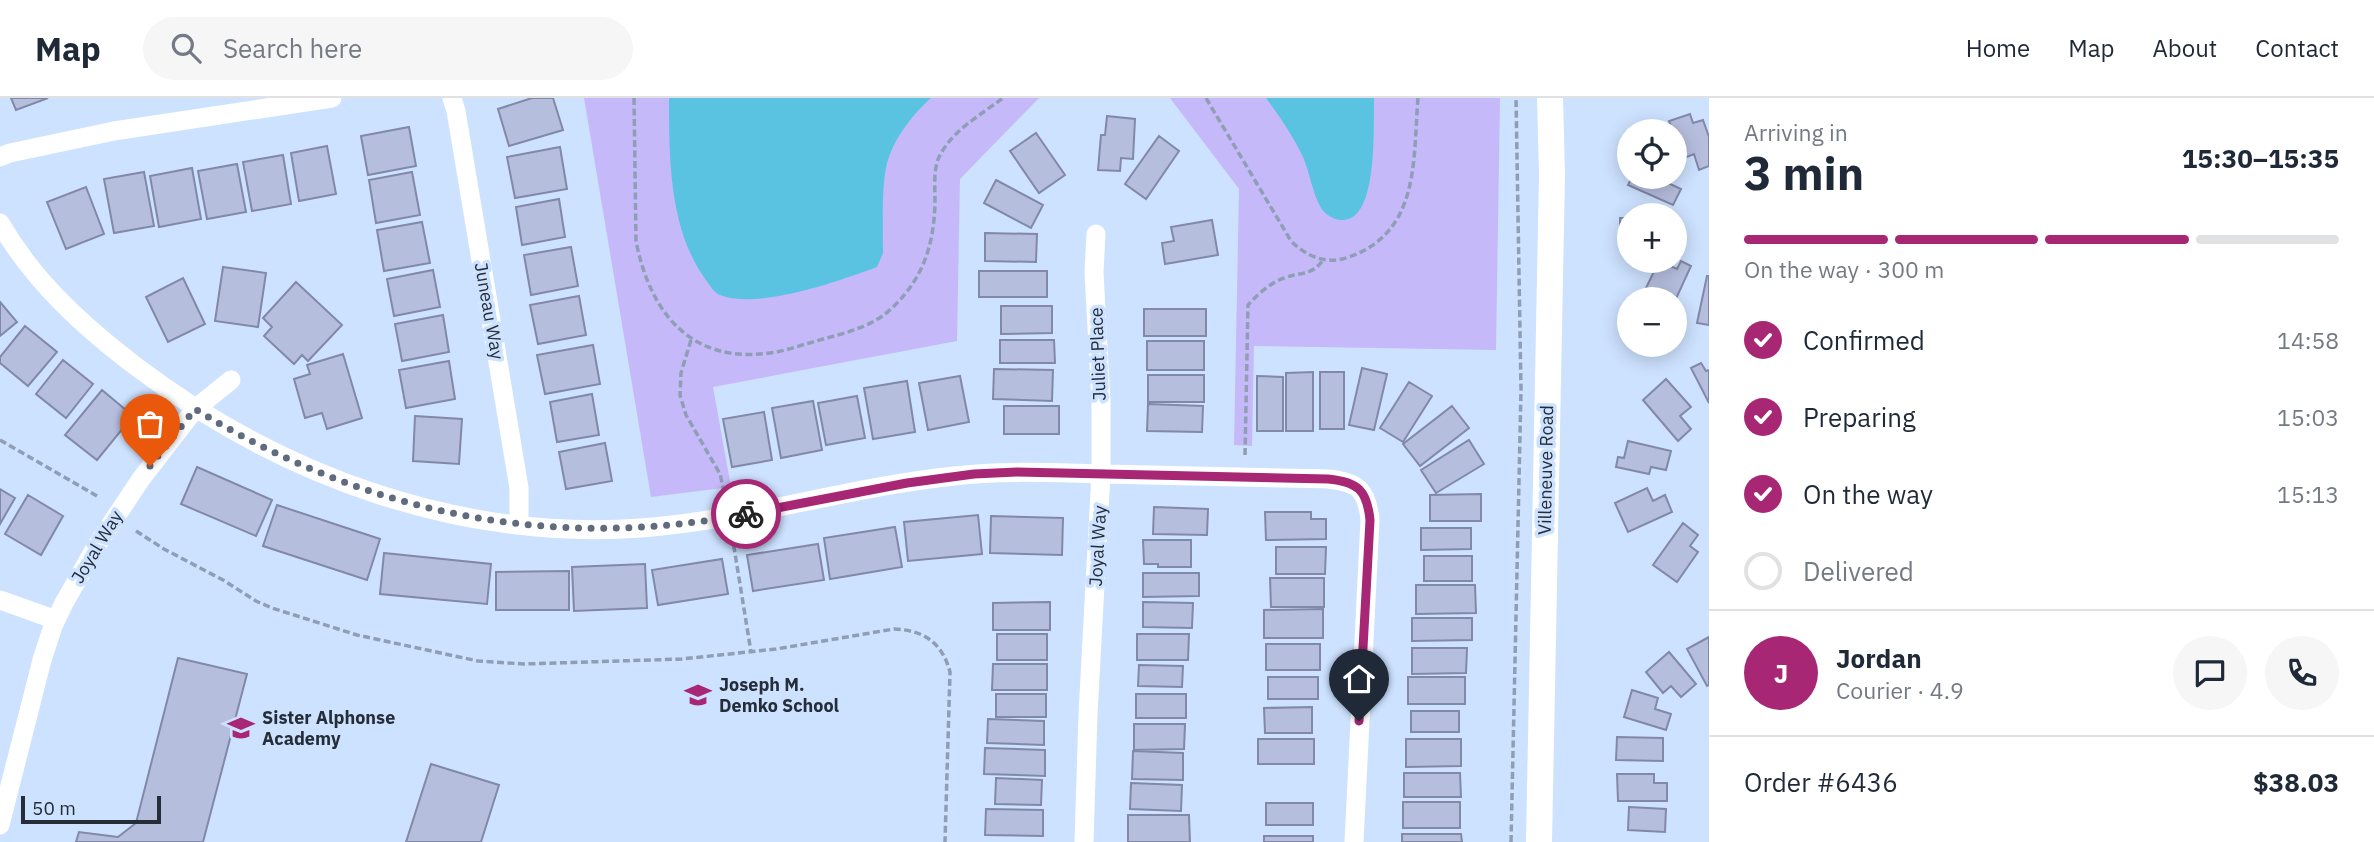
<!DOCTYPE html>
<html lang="en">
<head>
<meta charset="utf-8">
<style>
	body { margin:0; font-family:"IBM Plex Sans",sans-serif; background:#f6f6f7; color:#1f2937; height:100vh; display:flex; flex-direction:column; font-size:26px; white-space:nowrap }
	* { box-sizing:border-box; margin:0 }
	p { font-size:23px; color:#747a83 }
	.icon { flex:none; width:38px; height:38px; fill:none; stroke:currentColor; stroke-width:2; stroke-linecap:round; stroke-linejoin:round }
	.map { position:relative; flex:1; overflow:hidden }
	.details { display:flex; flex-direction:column; background:#fff; width:665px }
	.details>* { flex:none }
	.controls { position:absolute; left:1617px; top:21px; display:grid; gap:14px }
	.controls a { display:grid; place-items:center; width:70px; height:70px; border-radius:50%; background:#fff; box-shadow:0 4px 18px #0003; font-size:35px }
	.scale { position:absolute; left:21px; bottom:18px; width:140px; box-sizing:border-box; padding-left:7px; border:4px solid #252d38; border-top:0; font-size:19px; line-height:24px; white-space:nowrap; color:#252d38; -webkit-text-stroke:5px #cde2ff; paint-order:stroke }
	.pin { position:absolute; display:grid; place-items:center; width:60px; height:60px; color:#fff; margin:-72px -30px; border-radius:50% 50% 50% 0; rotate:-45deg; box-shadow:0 0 7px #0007 }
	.pin .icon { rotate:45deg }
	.courier { position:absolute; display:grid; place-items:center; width:70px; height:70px; margin:-35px; border:5px solid #a82775; border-radius:50%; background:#fff; color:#222; box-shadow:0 2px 9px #0007 }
	.head em { font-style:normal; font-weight:700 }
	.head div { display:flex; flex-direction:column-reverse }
	.head { display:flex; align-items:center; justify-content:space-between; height:119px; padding:0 35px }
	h1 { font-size:46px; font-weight:700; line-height:52px }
	.bar { display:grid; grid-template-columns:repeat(4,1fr); gap:10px 7px; align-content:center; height:84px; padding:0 35px }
	.bar i { height:9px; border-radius:5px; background:#e0e1e3 }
	.bar .active { background:#a82775 }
	.bar p { grid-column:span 4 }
	.line { display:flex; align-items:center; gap:18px; padding:0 35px; border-top:2px solid #e0e1e3 }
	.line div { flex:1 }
	.round { display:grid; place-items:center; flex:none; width:74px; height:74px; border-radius:37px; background:#f6f6f7 }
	ol { padding:0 35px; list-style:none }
	li { display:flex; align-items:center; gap:21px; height:77px }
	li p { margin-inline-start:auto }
	li .icon { padding:7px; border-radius:50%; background:#a82775; color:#fff; stroke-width:4 }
	li:last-child { color:#747a83 }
	li i { width:38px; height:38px; border:4px solid #e0e1e3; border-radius:50% }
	header { display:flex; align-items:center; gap:42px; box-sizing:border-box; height:98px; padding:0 35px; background:#fff; border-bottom:2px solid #e0e1e3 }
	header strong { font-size:33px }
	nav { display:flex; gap:38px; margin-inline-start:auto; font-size:24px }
	.search { width:490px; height:63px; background:#f6f6f7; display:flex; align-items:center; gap:18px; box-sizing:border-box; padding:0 24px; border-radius:38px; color:#747a83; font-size:26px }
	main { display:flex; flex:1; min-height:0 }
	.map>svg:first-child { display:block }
</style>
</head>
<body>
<header>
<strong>Map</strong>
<div class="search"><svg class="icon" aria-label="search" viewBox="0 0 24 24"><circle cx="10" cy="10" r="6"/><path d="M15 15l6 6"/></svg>Search here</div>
<nav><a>Home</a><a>Map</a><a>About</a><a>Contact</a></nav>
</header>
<main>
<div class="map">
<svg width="1709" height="744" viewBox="0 0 1709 744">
	<rect width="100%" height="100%" fill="#cde2ff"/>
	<path fill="#c6b9fa" d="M584,0h455l-79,81 -3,162 -244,46 18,100 -80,10z
		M1170,0h330l-4,252 -242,-4 -2,100 -18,-1 5,-256z"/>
	<path fill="#59c3e1" d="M669,0h262c-18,16 -36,39 -43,62 -7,20 -5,71 -5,93l-6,14c-38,14 -119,43 -157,28 -6,-2 -10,-10 -14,-15 -37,-50 -37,-122 -37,-182z
		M1266,0h108c-1,25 5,120 -30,122 -9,1 -18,-5 -23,-12 -9,-16 -11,-35 -18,-51 -10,-21 -23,-40 -37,-59z"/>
	<path fill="#b6bede" stroke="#8288a7" stroke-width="2" d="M11,0h37l-32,12z
		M532,0h21l10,32 -54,16 -11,-37z
		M1690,16l3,9 10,-3 6,17v29l-10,4 -5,-16 -12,5 -7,-28h-2l-4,-10z
		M1107,18l28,3 -2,40 -12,-1 -1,13 -22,-1 3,-35h4z
		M409,29l7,39 -48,9 -7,-39z
		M1036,35l29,42 -26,18 -29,-42z
		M1159,38l20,15 -33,48 -21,-15z
		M327,48l9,48 -37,7 -8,-48z
		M560,49l7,42 -52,9 -8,-41z
		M283,57l8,49 -39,7 -9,-49z
		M237,66l9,48 -39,7 -9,-48z
		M192,70l9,51 -42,8 -9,-51z
		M144,74l10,54 -40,7 -10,-54z
		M412,74l8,43 -44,8 -7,-43z
		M1632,79h39l-3,6 13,6 -8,16 -45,-20z
		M996,82l47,25 -12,23 -47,-25z
		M86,89l18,47 -38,15 -19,-47z
		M559,101l6,38 -43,8 -6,-38z
		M1620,120h9v30h-9z
		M1212,122l6,35 -53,9 -3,-21 12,-2 -3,-14z
		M422,124l8,41 -46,8 -7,-41z
		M985,135l52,1 -1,28 -51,-1z
		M571,149l7,39 -47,9 -7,-40z
		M1659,163l18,8 4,-8 10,5 -16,35 -12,-2 -18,-9z
		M223,169l43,6 -8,54 -43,-6z
		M433,172l7,37 -46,9 -7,-37z
		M979,173h68v26h-68z
		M1707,178h2v49l-12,-2z
		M183,180l22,46 -37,18 -22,-45z
		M296,184l46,43 -34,36 -6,-6 -8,9 -30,-28 8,-9 -9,-9z
		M579,198l7,39 -48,9 -8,-39z
		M0,204l17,20 -17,14z
		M1001,208h51v27l-51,1z
		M1144,211h62v27h-62z
		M443,217l6,37 -47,9 -7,-37z
		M25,228l32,26 -29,34 -28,-23v-6z
		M1000,242h54l1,23h-55z
		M1147,243h57v29h-57z
		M593,247l7,39 -55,10 -8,-39z
		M343,256l19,64 -35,11 -5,-16 -17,5 -11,-39 16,-5 -3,-9z
		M63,262l30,24 -27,34 -30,-24z
		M449,263l6,38 -49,9 -7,-38z
		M1701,265l5,8 3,-1v33l-18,-35z
		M1362,270l25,6 -13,56 -25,-5z
		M994,271l59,1 -1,31 -59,-2z
		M1313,274v59h-27v-58z
		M1320,274h24v57h-24z
		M1148,277h56v27h-56z
		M960,278l9,46 -41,8 -9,-47z
		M1257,278l26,1v54h-26z
		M1666,281l25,28 -11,9 11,13 -13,12 -35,-41z
		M907,283l8,51 -42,7 -9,-51z
		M1409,284l23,14 -29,46 -23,-14z
		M102,292l31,26 -36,44 -32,-25z
		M592,296l7,41 -42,7 -7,-40z
		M857,298l8,42 -39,7 -8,-42z
		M813,303l9,49 -41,8 -9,-50z
		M1148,306l55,2 -1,26 -55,-1z
		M1004,308h55v28h-55z
		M1452,308l17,22 -49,38 -17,-22z
		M764,314l8,48 -40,7 -9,-48z
		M415,318l47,3 -3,45 -46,-3z
		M1469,342l15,24 -48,29 -15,-23z
		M1628,343l43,10 -5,19 -15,-3 -2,7 -33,-7 2,-10 6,1z
		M605,345l7,38 -46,8 -7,-37z
		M197,369l75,33 -16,36 -75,-32z
		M1647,390l6,13 12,-6 7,17 -44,20 -13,-29z
		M0,391l15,9 -15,26z
		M1481,396v27h-51v-26z
		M28,397l35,21 -22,39 -36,-21z
		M277,407l103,34 -13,41 -104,-34z
		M1154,409l54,2 -1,26 -54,-1z
		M1265,414h46v7h15v20l-60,1z
		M978,417l4,39 -74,7 -4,-39z
		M991,418l72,2 -1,37 -72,-2z
		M1683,425l15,12 -8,11 8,6 -21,30 -24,-17z
		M895,429l7,40 -72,12 -6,-41z
		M1421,430h50v21l-50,1z
		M1143,442h48v27h-33v-3h-14z
		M818,446l6,36 -71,11 -6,-36z
		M1276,449h50l-1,27h-49z
		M384,455l107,11 -4,40 -107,-10z
		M1424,458h48v25h-48z
		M722,461l6,35 -70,11 -6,-35z
		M645,466l2,44 -73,3 -2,-44z
		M569,473v39h-73v-38z
		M1143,475h56v23l-56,1z
		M1270,480h54v29h-53z
		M1416,487h59l1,28 -60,1z
		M1050,504v28h-57v-27z
		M1143,504l50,1 -1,25 -49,-1z
		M1323,511v29h-59v-28z
		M1412,520h60v22l-60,1z
		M997,536h50v26h-50z
		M1137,536h52l-1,26h-51z
		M1709,539v48l-2,1 -20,-37z
		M1266,546h54v26h-54z
		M1412,550h55l-1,25 -54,1z
		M1669,554l27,32 -15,13 -10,-11 -8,7 -17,-21z
		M178,560l69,16 -44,168h-127l3,-10 39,5 18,-14z
		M993,566h54v26h-55z
		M1139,567l44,1 -1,21 -44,-1z
		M1268,579h50v22h-50z
		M1408,579h57v27h-57z
		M1632,592l26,8 -3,11 16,5 -5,16 -42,-13z
		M996,596h50v23h-50z
		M1136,596h50v24h-50z
		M1312,609v26h-47l-1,-25z
		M1411,613h48v21h-48z
		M988,621l56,2v24l-57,-2z
		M1134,626h51l-1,25 -50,1z
		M1617,639l46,1v23l-47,-1z
		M1258,641h56v25h-56z
		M1406,641h55v27l-55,1z
		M985,650l60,2v26l-61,-2z
		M1133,653l50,2v27l-51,-1z
		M431,666l68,21 -18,57h-75z
		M1404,675h56l1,24h-57z
		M1617,676h37v9h13v18h-49z
		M996,680l46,2 -1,25 -46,-1z
		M1131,685l51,2 -1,26 -51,-2z
		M1403,704h57v26h-57z
		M1266,705h47v22h-47z
		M1629,709l37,2 -1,23 -37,-2z
		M986,711l57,1v26l-58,-1z
		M1128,717h61l1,27h-62z
		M1402,736h59l1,8h-60z
		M1264,738h49v6h-49z"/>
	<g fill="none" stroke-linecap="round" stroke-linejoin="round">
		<path stroke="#8e9eb4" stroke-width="3.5" stroke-dasharray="7 3.5" stroke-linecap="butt" d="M634,0l2,143c14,72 55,123 134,112 16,-2 31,-8 46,-12 28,-8 56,-13 77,-34 31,-30 41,-63 42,-105 0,-15 -2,-34 5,-47 13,-25 42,-41 63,-57
			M1206,0l85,143c16,16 36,24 58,16 71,-25 64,-97 69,-159
			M691,242l-10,33 -1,22 6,20 34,59 6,26
			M0,342l97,56
			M1245,357l3,-150c10,-11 22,-22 36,-27 16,-6 28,-2 39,-18
			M136,433l28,18 59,31 33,21 16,7 85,27 121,26 46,3 158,-5 94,-10 118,-20c29,1 48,13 56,43l-5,170
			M732,437l19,117
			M1511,744l10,-452 -5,-292"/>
		<path stroke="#fff" stroke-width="19" d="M452,0l4,13 63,377v37
			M0,59l10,-4 104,-22 218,-33
			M0,125c34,59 84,104 138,145 144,108 321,173 503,160 106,-8 208,-41 313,-52 50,-6 101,-3 151,-2 75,2 149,3 223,5 30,3 39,11 42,41l-16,322
			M0,502l56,20
			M0,727l42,-165 11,-34 11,-23 33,-58 44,-66 54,-70 36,-29
			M1084,744l4,-128 13,-240v-71l-7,-131 2,-38"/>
		<path stroke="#fff" stroke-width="26" d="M1539,744l13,-668 -2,-76"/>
	</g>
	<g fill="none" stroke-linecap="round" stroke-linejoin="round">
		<path stroke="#606c7e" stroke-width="7" stroke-dasharray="0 12.6" d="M150,368l45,-57c169,104 355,143 551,105"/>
		<path stroke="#a82775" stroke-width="9" d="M746,416l161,-31 67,-9 43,-2 311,7c30,3 39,11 42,41l-11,201"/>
	</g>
	<defs>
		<g id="school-bare" transform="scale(2.1)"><path d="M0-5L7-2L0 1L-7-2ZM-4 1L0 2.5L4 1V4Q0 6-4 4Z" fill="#a82775" stroke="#cde2ff" stroke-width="2.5" paint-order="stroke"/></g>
	</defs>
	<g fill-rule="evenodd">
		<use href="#school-bare" x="698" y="597"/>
		<use href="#school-bare" x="241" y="630"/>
	</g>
	<g text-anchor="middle" stroke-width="7" stroke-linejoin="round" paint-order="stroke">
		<g font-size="18" fill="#252d38" stroke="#cde2ff">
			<text transform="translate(489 213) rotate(80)" y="6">Juneau Way</text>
			<text transform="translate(1098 256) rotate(-92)" y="6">Juliet Place</text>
			<text transform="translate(1546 372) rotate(-89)" y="6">Villeneuve Road</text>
			<text transform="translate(1098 448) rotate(-87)" y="6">Joyal Way</text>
			<text transform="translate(97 449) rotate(-59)" y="6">Joyal Way</text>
		</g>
		<g font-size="18" font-weight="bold" fill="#252d38" stroke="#cde2ff" text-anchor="start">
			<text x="719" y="593">Joseph M.<tspan x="719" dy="21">Demko School</tspan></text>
			<text x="262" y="626">Sister Alphonse<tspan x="262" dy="21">Academy</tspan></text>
		</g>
	</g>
</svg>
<div class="controls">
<a><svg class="icon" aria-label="locate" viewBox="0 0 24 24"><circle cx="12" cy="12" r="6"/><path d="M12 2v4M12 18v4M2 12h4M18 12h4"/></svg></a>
<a>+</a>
<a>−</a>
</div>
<div class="scale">50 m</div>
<div class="pin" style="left:150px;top:368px;background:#ea580c"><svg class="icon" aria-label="bag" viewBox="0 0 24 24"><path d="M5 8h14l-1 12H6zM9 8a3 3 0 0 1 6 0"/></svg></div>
<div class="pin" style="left:1359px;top:623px;background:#1f2937"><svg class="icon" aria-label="home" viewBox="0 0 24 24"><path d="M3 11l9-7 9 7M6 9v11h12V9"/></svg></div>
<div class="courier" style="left:746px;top:416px"><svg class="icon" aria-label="bike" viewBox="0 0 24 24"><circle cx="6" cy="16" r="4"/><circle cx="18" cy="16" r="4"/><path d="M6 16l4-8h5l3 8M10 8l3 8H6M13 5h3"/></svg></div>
</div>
<section class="details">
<div class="head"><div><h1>3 min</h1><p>Arriving in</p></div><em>15:30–15:35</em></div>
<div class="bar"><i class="active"></i><i class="active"></i><i class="active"></i><i></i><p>On the way · 300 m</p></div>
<ol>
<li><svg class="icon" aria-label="check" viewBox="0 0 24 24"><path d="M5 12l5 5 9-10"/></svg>Confirmed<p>14:58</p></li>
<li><svg class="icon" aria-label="check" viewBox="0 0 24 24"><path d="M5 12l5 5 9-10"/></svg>Preparing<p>15:03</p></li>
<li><svg class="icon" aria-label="check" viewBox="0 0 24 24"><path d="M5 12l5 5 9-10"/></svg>On the way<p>15:13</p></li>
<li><i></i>Delivered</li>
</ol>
<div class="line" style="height:126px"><b class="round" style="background:#a82775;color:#fff">J</b><div><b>Jordan</b><p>Courier · 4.9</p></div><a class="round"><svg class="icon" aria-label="chat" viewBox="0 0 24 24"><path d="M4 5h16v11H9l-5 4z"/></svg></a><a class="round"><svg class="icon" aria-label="phone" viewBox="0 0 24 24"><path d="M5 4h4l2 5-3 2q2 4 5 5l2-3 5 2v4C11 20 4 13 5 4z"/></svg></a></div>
<div class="line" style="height:91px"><div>Order #6436</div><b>$38.03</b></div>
</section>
</main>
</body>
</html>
